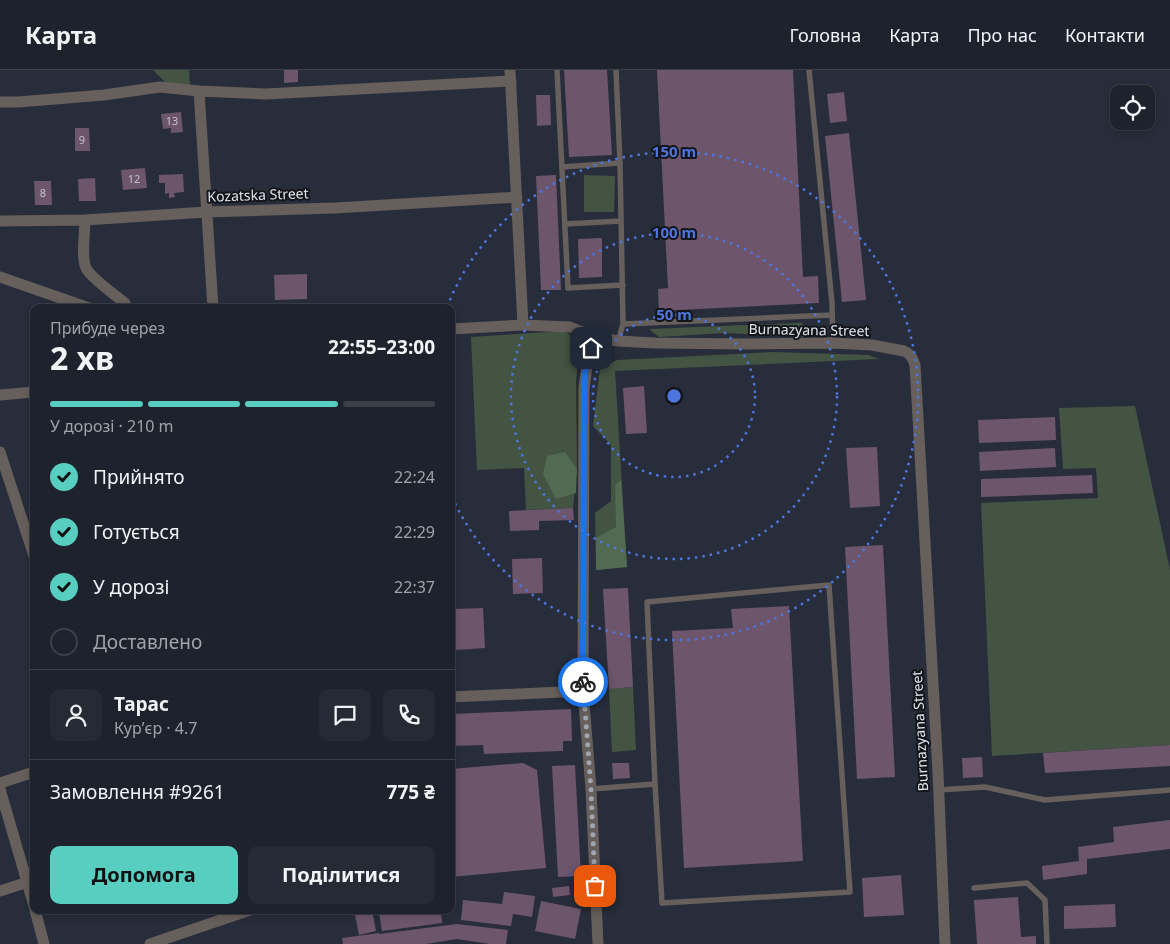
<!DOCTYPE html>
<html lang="uk">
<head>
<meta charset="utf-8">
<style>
	body { margin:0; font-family:"Noto Sans",sans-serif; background:#252a34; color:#f1f3f6; height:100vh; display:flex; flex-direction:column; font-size:19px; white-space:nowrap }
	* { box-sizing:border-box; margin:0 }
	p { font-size:16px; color:#a0a4a9 }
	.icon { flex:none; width:28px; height:28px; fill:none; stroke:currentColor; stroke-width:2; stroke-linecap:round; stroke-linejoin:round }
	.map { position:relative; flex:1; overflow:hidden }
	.details { position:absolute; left:30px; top:234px; width:425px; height:610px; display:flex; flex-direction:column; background:#1d222c; border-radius:10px; box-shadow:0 2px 8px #0003,0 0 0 1px #3b3f48 }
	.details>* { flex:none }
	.buttons { position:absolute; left:1110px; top:15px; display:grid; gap:10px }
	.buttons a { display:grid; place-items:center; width:45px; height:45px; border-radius:10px; background:#1d222c; box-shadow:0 2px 8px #0003,0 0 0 1px #3b3f48; font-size:25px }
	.pin { position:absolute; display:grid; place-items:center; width:42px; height:42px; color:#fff; margin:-21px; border-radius:10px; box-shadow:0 2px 8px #0006 }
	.courier { position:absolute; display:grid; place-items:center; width:50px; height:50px; margin:-25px; border:4px solid #1a73e8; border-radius:50%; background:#fff; color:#222; box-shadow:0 1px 6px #0007 }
	.headline em { font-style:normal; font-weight:700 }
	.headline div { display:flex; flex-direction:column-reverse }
	.headline { display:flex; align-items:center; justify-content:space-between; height:85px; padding:0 20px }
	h1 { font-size:32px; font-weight:700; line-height:38px }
	.bar { display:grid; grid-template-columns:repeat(4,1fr); gap:8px 5px; align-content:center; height:60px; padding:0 20px }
	.bar i { height:6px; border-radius:4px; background:#3b3f48 }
	.bar .current { background:#58cec0 }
	.bar p { grid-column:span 4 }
	.line { display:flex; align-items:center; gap:12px; padding:0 20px; border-top:1px solid #3b3f48 }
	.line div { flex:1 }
	.round { display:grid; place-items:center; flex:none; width:52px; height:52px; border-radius:10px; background:#252a34 }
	ol { padding:0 20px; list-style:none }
	li { display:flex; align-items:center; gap:15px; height:55px }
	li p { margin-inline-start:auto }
	li .icon { padding:5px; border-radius:50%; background:#58cec0; color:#111; stroke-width:4 }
	li:last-child { color:#a0a4a9 }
	li i { width:28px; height:28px; border:2px solid #3b3f48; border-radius:50% }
	.primary-button { display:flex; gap:10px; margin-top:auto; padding:10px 20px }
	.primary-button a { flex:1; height:58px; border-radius:10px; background:#58cec0; color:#111; font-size:20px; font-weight:700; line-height:58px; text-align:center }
	.primary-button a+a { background:#252a34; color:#f1f3f6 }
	header { display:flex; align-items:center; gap:30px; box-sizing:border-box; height:70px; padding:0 25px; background:#1d222c; border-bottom:1px solid #3b3f48 }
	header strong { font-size:24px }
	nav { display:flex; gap:28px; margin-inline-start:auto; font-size:18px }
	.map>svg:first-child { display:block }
</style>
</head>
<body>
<header>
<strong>Карта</strong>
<nav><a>Головна</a><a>Карта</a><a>Про нас</a><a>Контакти</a></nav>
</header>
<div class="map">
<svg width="1170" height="874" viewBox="0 0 1170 874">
	<rect width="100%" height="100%" fill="#272d3a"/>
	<path fill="#445443" d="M153,0h36l1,17 -23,-3z
		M584,105l31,1 -1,36h-30z
		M797,253h5l2,6 -1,8 -79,-4 -65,4 -10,-8z
		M564,261l9,6 6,8 -3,37 1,87 -4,39 -47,2 -2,-42 -47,2 -6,-133z
		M774,282l95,3 10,4 -264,12 12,196 -31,3 -1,-57 16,-12v-56l-18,-19 7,-58 17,-8z
		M1135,336l35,164v175l-178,11 -11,-253 117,-5 -2,-30 -33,1 -4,-61z
		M633,617l3,63 -24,2 -3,-63z"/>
	<path fill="#526952" d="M565,382l12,17 -1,24 -20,6 -13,-25 4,-18z
		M621,410l6,87 -31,3v-32l20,-11 -1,-42z"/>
	<path fill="#6d566c" d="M284,0h14v12l-14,1z
		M564,0h43l5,85 -43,2z
		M657,0h136l10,207 15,-1 1,27 -160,8 -1,-22 10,-1z
		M844,22l3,29 -17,2 -3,-29z
		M536,25h14l1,30 -14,1z
		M181,42l2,20 -12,1v-5l-8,1 -2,-15z
		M75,58h14l1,23h-15z
		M849,63l17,167 -24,2 -17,-166z
		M145,98l2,20 -24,2 -2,-20z
		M183,104l1,18 -10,1 1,4 -6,1v-5l-4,1v-11h-6v-8z
		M556,105l5,115h-20l-5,-114z
		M95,108l1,23h-17l-1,-22z
		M34,111h17l1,24h-17z
		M602,168v39l-23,1 -1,-39z
		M307,204v25l-32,1 -1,-25z
		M644,316l3,47 -21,1 -3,-46z
		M1055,347l1,23 -77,3 -1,-23z
		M877,377l3,59 -30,2 -4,-60z
		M1055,378l1,19 -76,4 -1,-19z
		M1092,405l1,18 -112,4v-18z
		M573,438l1,12 -35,1v9l-29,1 -1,-20z
		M883,475l12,232 -38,2 -12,-232z
		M542,488l1,35 -30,1 -1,-35z
		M628,518l5,99 -24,2 -6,-100z
		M789,536l14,255 -119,7 -12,-237 61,-3 -2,-19z
		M483,538l2,40 -29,2 -2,-41z
		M571,639l1,32h-9v10l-79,3 -1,-9 -32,1v-32z
		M1170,675v21l-125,7 -2,-20z
		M982,687l1,20 -20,1 -1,-20z
		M523,693l14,7 9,98 -95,9v-108z
		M612,693h17l1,15 -17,1z
		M575,695l6,111 -23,1 -6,-111z
		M1170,750v29l-83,10v15l-44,6 -1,-14 37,-5 -1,-14 36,-5 -1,-15z
		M901,805l3,40 -40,2 -2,-39z
		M569,816l1,9 -17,2 -1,-9z
		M504,822l31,4 -3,21 -19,-3 -2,12 -50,-6 2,-20 39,4z
		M1018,827l3,40 15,-1v8h-59l-3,-44z
		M541,831l40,8 -6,30 -40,-8z
		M1115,834l1,23 -52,2v-23z
		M354,840h18l4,21 -17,4z
		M388,840h53l1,13 -60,8 -3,-18 9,-1z
		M457,854l51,6 -2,14h-16l-33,-5 -31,5h-83l-1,-6 37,-5v1z"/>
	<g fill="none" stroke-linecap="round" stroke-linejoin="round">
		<path stroke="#675f5c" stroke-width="5.5" d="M557,0l11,218 55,-3
			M616,0l4,93 3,161
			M809,0l23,233 1,40
			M562,97l58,-4
			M565,154l56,-3
			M618,271l5,-17 209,-9
			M591,719l64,-5 7,119 188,-11 -21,-307 -182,17 8,182
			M938,720l47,-3 60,13 125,-10
			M974,818l53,-5 18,17 2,44"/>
		<path stroke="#675f5c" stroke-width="11" d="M510,0l13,255 47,2 25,10 23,4 37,2 94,1 84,-1 39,2 32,6c7,3 9,8 11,14l23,407 7,172
			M199,21l14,217
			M0,32h18l86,-7 56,-8 39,4 67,3 245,-13
			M85,150c0,13 -4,37 1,48 4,9 30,28 39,35l1,5
			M0,151l85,-1 121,-8 129,-4 182,-11
			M0,207l89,31
			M451,259l72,-4
			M595,267l-7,21 -4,31 -1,302 8,98 7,155
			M0,325l34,-3
			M0,382l34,104
			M451,627l132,-6
			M0,713l34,-11
			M0,719l34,117
			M0,821l34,-11
			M35,840l9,34
			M150,874l100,-34"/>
	</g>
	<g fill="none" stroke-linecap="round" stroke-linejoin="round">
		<path stroke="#a0a5af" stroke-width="5" stroke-dasharray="0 9" d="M583,612l8,107 4,97"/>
		<path stroke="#1a73e8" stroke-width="6" d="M583,612l1,-294 1,-16 6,-24"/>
	</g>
	<g fill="none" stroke="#4e74de" stroke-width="2.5" stroke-dasharray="2.5 5">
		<circle cx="674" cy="326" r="81"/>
		<circle cx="674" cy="326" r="163"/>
		<path d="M447 237A244 244 0 1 1 452 427"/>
	</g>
	<g text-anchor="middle" stroke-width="4" stroke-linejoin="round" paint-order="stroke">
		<g font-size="11" fill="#c4c1ce">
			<text x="172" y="55">13</text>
			<text x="82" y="74">9</text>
			<text x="134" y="113">12</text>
			<text x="43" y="127">8</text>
		</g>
		<g font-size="14" fill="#e1e5ee" stroke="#13151b">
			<text transform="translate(258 125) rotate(-2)" y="5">Kozatska Street</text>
			<text transform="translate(809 260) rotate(1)" y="5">Burnazyana Street</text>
			<text transform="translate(920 661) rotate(-93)" y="5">Burnazyana Street</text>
		</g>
	</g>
	<circle cx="674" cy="326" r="8" fill="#4e74de" stroke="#13151b" stroke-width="2.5"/>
	<g font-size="15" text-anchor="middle" font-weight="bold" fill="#4e74de" stroke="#13151b" stroke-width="4" stroke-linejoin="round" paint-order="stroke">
		<text x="674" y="87">150 m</text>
		<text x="674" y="168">100 m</text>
		<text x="674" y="250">50 m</text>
	</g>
</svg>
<div class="buttons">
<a><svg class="icon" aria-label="locate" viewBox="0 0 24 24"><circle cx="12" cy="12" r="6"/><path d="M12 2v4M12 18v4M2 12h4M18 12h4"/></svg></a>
</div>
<div class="pin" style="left:595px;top:816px;background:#ea580c"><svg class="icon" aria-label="bag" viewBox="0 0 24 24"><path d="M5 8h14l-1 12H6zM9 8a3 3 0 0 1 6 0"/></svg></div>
<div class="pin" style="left:591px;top:278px;background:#1f2937"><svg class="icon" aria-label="home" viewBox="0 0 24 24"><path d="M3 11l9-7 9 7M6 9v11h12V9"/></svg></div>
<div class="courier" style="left:583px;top:612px"><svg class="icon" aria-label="bike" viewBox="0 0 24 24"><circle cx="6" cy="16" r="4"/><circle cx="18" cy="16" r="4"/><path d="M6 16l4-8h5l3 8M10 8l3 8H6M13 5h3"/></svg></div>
<section class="details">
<div class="headline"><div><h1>2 хв</h1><p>Прибуде через</p></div><em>22:55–23:00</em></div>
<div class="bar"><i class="current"></i><i class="current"></i><i class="current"></i><i></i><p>У дорозі · 210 m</p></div>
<ol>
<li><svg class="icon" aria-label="check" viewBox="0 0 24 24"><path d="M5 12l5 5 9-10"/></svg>Прийнято<p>22:24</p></li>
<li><svg class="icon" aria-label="check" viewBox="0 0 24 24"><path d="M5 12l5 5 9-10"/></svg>Готується<p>22:29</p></li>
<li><svg class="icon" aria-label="check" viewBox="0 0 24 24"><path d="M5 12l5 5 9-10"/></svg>У дорозі<p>22:37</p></li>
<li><i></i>Доставлено</li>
</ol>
<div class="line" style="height:90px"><a class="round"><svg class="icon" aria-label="person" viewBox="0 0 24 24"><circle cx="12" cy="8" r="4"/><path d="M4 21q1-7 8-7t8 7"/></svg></a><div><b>Тарас</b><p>Кур’єр · 4.7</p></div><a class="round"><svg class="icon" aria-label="chat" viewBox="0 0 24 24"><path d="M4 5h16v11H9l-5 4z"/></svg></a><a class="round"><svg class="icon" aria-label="phone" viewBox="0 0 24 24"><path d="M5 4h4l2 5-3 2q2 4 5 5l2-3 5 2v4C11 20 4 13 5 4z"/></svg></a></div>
<div class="line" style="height:65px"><div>Замовлення #9261</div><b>775 ₴</b></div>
<div class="primary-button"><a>Допомога</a><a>Поділитися</a></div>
</section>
</div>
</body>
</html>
